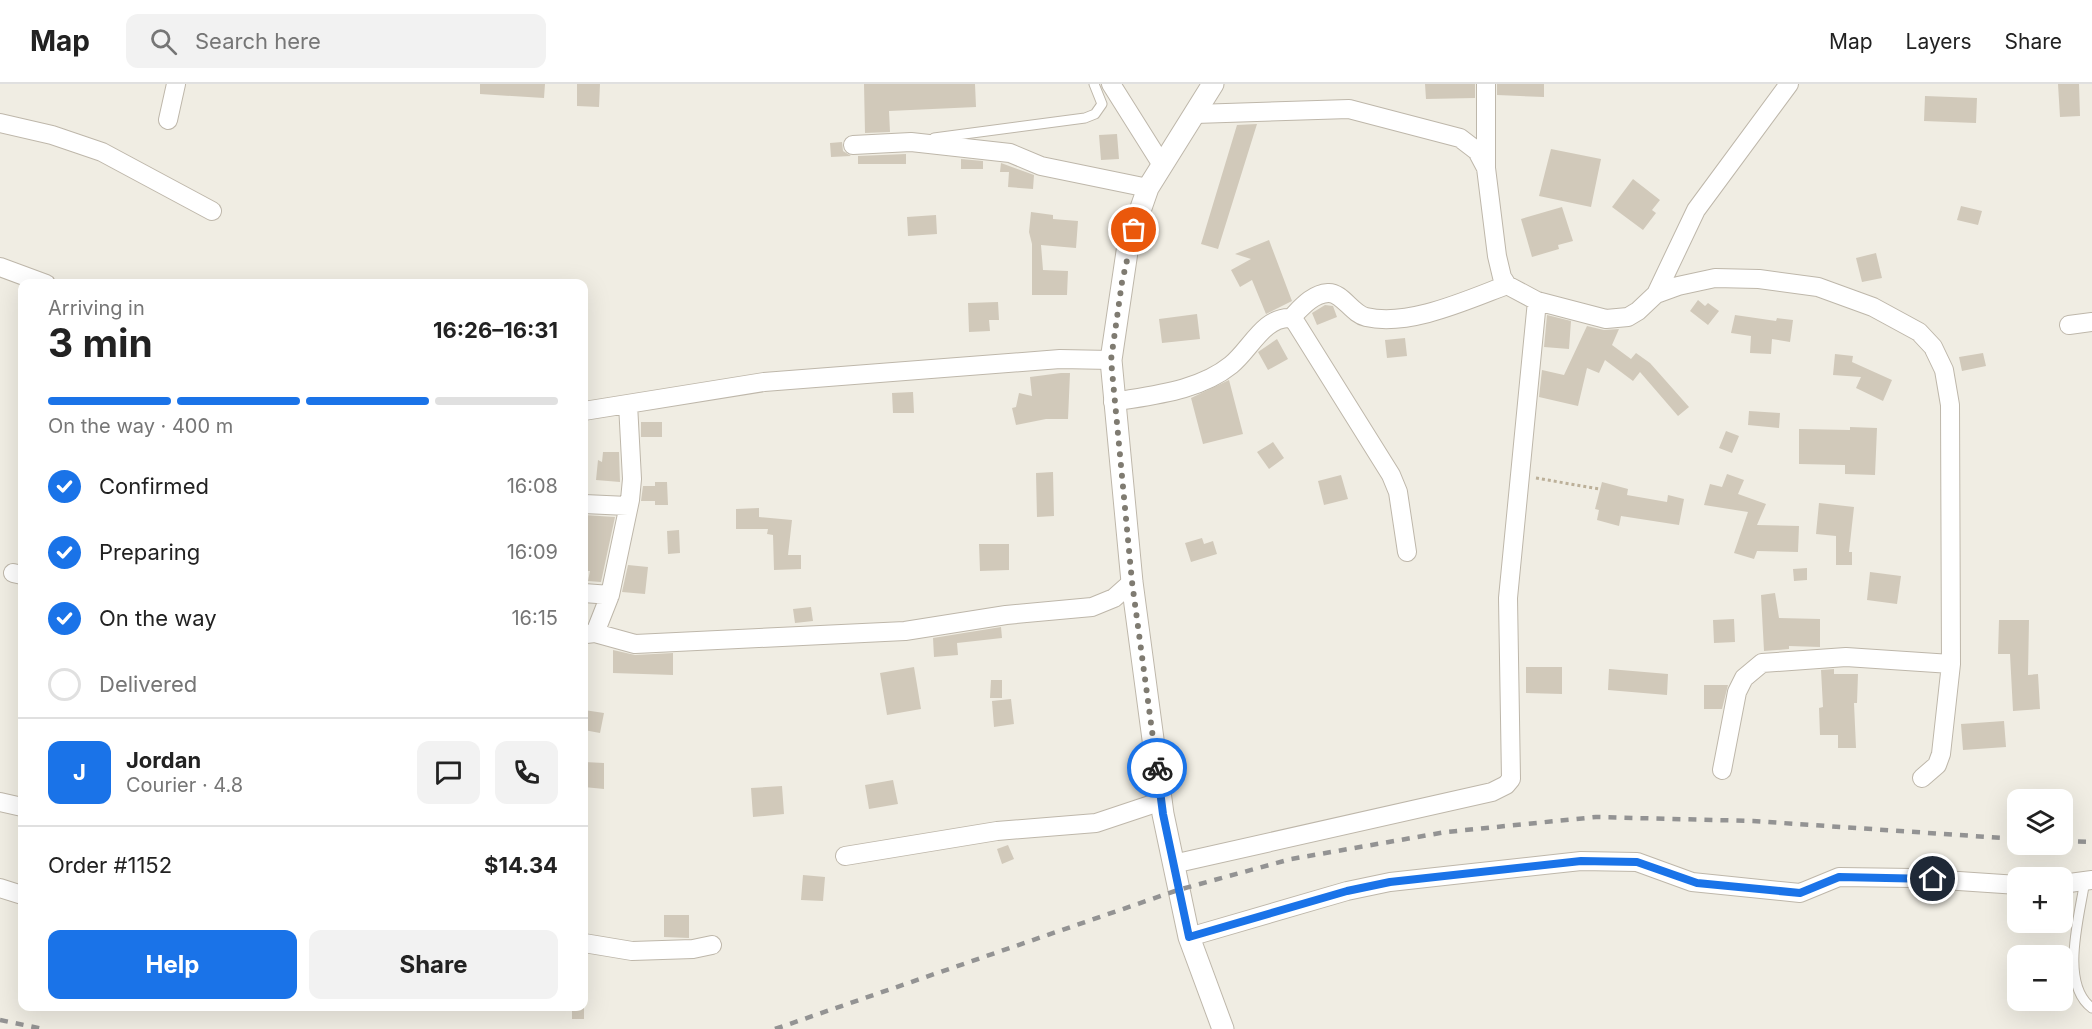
<!DOCTYPE html>
<html lang="en">
<head>
<meta charset="utf-8">
<style>
	body { margin:0; font-family:Inter,sans-serif; background:#f2f2f2; color:#222; height:100vh; display:flex; flex-direction:column; font-size:22px; white-space:nowrap }
	* { box-sizing:border-box; margin:0 }
	p { font-size:20px; color:#767676 }
	.icon { flex:none; width:33px; height:33px; fill:none; stroke:currentColor; stroke-width:2; stroke-linecap:round; stroke-linejoin:round }
	.map { position:relative; flex:1; overflow:hidden }
	.details { position:absolute; left:18px; top:195px; width:570px; height:732px; display:flex; flex-direction:column; background:#fff; border-radius:12px; box-shadow:0 6px 24px #0002 }
	.details>* { flex:none }
	.tools { position:absolute; left:2007px; top:705px; display:grid; gap:12px }
	.tools a { display:grid; place-items:center; width:66px; height:66px; border-radius:12px; background:#fff; box-shadow:0 6px 24px #0002; font-size:30px }
	.pin { position:absolute; display:grid; place-items:center; width:51px; height:51px; color:#fff; margin:-26px; border:3px solid #fff; border-radius:50%; box-shadow:0 2px 6px #0007 }
	.courier { position:absolute; display:grid; place-items:center; width:60px; height:60px; margin:-30px; border:4px solid #1a73e8; border-radius:50%; background:#fff; color:#222; box-shadow:0 2px 8px #0007 }
	.head em { font-style:normal; font-weight:700 }
	.head div { display:flex; flex-direction:column-reverse }
	.head { display:flex; align-items:center; justify-content:space-between; height:102px; padding:0 30px }
	h1 { font-size:39px; font-weight:700; line-height:45px }
	.bar { display:grid; grid-template-columns:repeat(4,1fr); gap:9px 6px; align-content:center; height:72px; padding:0 30px }
	.bar i { height:8px; border-radius:4px; background:#e0e0e0 }
	.bar .selected { background:#1a73e8 }
	.bar p { grid-column:span 4 }
	.line { display:flex; align-items:center; gap:15px; padding:0 30px; border-top:2px solid #e0e0e0 }
	.line div { flex:1 }
	.round { display:grid; place-items:center; flex:none; width:63px; height:63px; border-radius:12px; background:#f2f2f2 }
	ol { padding:0 30px; list-style:none }
	li { display:flex; align-items:center; gap:18px; height:66px }
	li p { margin-inline-start:auto }
	li .icon { padding:6px; border-radius:50%; background:#1a73e8; color:#fff; stroke-width:4 }
	li:last-child { color:#767676 }
	li i { width:33px; height:33px; border:3px solid #e0e0e0; border-radius:50% }
	.action { display:flex; gap:12px; margin-top:auto; padding:12px 30px }
	.action a { flex:1; height:69px; border-radius:12px; background:#1a73e8; color:#fff; font-size:24px; font-weight:700; line-height:69px; text-align:center }
	.action a+a { background:#f2f2f2; color:#222 }
	header { display:flex; align-items:center; gap:36px; box-sizing:border-box; height:84px; padding:0 30px; background:#fff; border-bottom:2px solid #e0e0e0 }
	header strong { font-size:28px }
	nav { display:flex; gap:33px; margin-inline-start:auto; font-size:21px }
	.search { width:420px; height:54px; background:#f2f2f2; display:flex; align-items:center; gap:15px; box-sizing:border-box; padding:0 21px; border-radius:12px; color:#767676; font-size:22px }
	.map>svg:first-child { display:block }
</style>
</head>
<body>
<header>
<strong>Map</strong>
<div class="search"><svg class="icon" aria-label="search" viewBox="0 0 24 24"><circle cx="10" cy="10" r="6"/><path d="M15 15l6 6"/></svg>Search here</div>
<nav><a>Map</a><a>Layers</a><a>Share</a></nav>
</header>
<div class="map">
<svg width="2092" height="945" viewBox="0 0 2092 945">
	<rect width="100%" height="100%" fill="#f0ede3"/>
	<path fill="#d1c9ba" d="M480,0h65l-1,14 -64,-4z
		M577,0h23l-1,23 -22,-1z
		M864,0h111l1,23 -87,4 1,21 -25,1z
		M1425,0h50v14l-49,1z
		M1497,0h47v13l-47,-2z
		M2058,0h21l1,32 -20,1z
		M1925,12l52,2 -1,25 -52,-2z
		M1257,40l-39,125 -17,-5 36,-119z
		M1117,50l2,25 -18,1 -2,-25z
		M842,58l1,9 8,5 -20,1 -1,-14z
		M1551,65l50,10 -10,48 -52,-11z
		M906,70v10h-48v-8z
		M961,75l22,2v8h-22z
		M1001,79l33,12 -1,14 -25,-2 1,-15h-9z
		M1633,95l27,21 -8,10 4,3 -13,17 -31,-23z
		M1961,122l21,5 -4,14 -21,-5z
		M1562,123l11,34 -15,4 1,4 -27,8 -11,-38z
		M1031,128l22,3v4l25,2 -2,27 -35,-3 2,25 25,1 -1,24h-35v-51l-3,-12z
		M936,131l1,19 -29,2 -1,-19z
		M1269,156l23,61 -26,13 -14,-34 -12,7 -9,-17 20,-11 -16,-5z
		M1876,169l6,25 -20,4 -6,-24z
		M1698,216l7,6 3,-3 11,8 -11,14 -18,-14z
		M998,218l1,18h-10l1,11 -21,1 -1,-29z
		M1325,221l8,1 4,11 -20,8 -5,-12z
		M1197,230l3,25 -38,4 -3,-24z
		M1547,231l24,6 -2,28 -25,-2z
		M1735,231l41,6 1,-3 16,2 -3,22 -18,-3 -1,15 -21,-1 1,-17 -20,-3z
		M1587,242l17,4 15,-1 -7,16 19,14 5,-6 14,10 39,44 -11,9 -38,-44 -7,9 -28,-21 -6,13 -12,-5 -9,38 -39,-9 3,-27 22,5z
		M1405,254l2,18 -20,2 -2,-18z
		M1277,255l11,20 -20,11 -10,-18z
		M1983,269l3,13 -24,5 -3,-14z
		M1835,270l18,2 -1,6 40,18 -9,21 -27,-13 5,-11 -28,-2z
		M1061,289h9l-2,46h-22l-30,6 -4,-17 4,-1 3,-14 13,3 -2,-19z
		M1229,296l14,54 -40,10 -12,-46z
		M913,308l1,21h-21l-1,-20z
		M1749,327l31,2 -1,15 -31,-3z
		M641,338h21v15h-21z
		M1850,343l27,1 -2,47 -30,-1v-9l-46,-1v-35l51,1z
		M1726,347l13,5 -7,17 -13,-5z
		M1273,358l11,16 -15,11 -12,-17z
		M603,368h16l1,30 -24,-2 2,-20 4,2z
		M1053,388l1,44 -17,1 -1,-44z
		M1727,390l17,6 -6,14 28,10 -9,21 42,1 -1,26 -41,-1 -3,8 -20,-6 14,-41 -44,-7 6,-21 12,3z
		M1341,391l7,24 -24,6 -6,-24z
		M655,398h12l1,23h-13v-4h-14l2,-15h12z
		M1602,398l26,7 -1,6 40,7 1,-7 16,4 -5,26 -58,-9 -2,10 -22,-6 2,-10 -4,-1z
		M1819,419l35,4 -5,45h3v13h-16v-29l-20,-2z
		M759,424v9l33,3 -4,35h13v14l-27,1 -1,-35 -6,-1 1,-5h-32v-20z
		M584,431l31,2 -14,65 -13,-1 2,-10h-6z
		M679,446l1,23 -12,1 -1,-23z
		M1202,454l2,6 9,-3 4,13 -26,8 -6,-19z
		M979,460h30v26l-29,1z
		M628,481l20,2 -3,27 -23,-2z
		M1807,484v12l-13,1 -1,-12z
		M1870,488l31,4 -4,28 -30,-4z
		M1775,509l4,25 41,1v28l-31,-1v3l-25,2 -3,-56z
		M811,523l2,14 -18,2 -2,-14z
		M1734,535l1,23 -21,1 -1,-23z
		M1999,536h30l-1,55 10,-1 2,35 -27,2 -3,-57h-12z
		M1001,543l1,11 -45,5 1,12 -24,2 -1,-19z
		M613,566l22,5 38,-2v22l-60,-2z
		M914,583l7,42 -34,6 -7,-42z
		M1526,583h36v27l-36,-1z
		M1609,585l59,5 -1,21 -59,-5z
		M1834,585v5h24l-1,29h-3l2,45h-18v-13h-18l-1,-27 4,-1 -2,-37z
		M991,596h11v18h-12z
		M1704,601h24l-6,24h-18z
		M1011,615l3,25 -20,3 -2,-26z
		M584,626l20,3 -4,20 -16,-3z
		M2004,637l2,26 -43,3 -2,-26z
		M584,678l20,1v26l-20,-2z
		M893,696l5,24 -29,5 -4,-24z
		M782,702l2,28 -31,3 -2,-29z
		M1008,761l6,14 -12,5 -5,-15z
		M803,791l22,2 -2,24 -22,-1z
		M664,831h25v23l-25,-1z
		M572,922h12v13h-12z"/>
	<g fill="none" stroke-linecap="round" stroke-linejoin="round">
		<g stroke="#beb7aa" stroke-width="11">
			<path id="service" d="M934,54l151,-20 10,-4 7,-10 -8,-20
				M2085,796c-5,35 -26,104 7,128"/>
		</g>
		<g stroke="#beb7aa" stroke-width="20">
			<path id="minor" d="M1111,0l51,81
				M1486,0v83
				M1195,30l154,-5 111,29 17,13 9,17 11,88 5,21 5,8 30,16 69,18 22,-2 10,-6 18,-17 22,-8 37,-8 44,1 59,8 55,20 46,25 14,15 11,23 6,35 1,259 -10,90 -4,11 -15,13
				M168,36l8,-36
				M0,39l52,12 50,17 110,59
				M853,61l58,-3 99,11 31,13 107,22
				M0,183l46,17
				M1656,210l40,-84 93,-126
				M1291,234c10,-10 21,-24 37,-25 14,-1 24,21 38,24 43,10 101,-17 141,-32
				M2069,241l23,-3
				M1113,318c40,-7 86,-11 118,-37 19,-15 33,-49 60,-47l5,5 95,152 7,17 9,60
				M584,327l180,-29 296,-23 51,1
				M584,420l44,2
				M13,489l9,2
				M584,509l26,2
				M595,549l40,11 270,-13 101,-16 86,-8 22,-9 18,-16
				M586,550l9,-1 15,-38 20,-95 2,-21 -4,-75
				M1722,686l15,-78 7,-14 18,-15 84,-6 105,7
				M0,718l22,5
				M845,772l152,-25 99,-8 66,-22
				M1173,780l319,-72 14,-7 5,-6 -3,-181 29,-297
				M2062,800l30,-4
				M0,804l22,7
				M1189,853l158,-46 43,-9 191,-21 56,1 55,20 108,11 39,-16 75,1 104,7
				M584,859l48,8 61,-2 19,-4"/>
		</g>
		<g stroke="#beb7aa" stroke-width="23">
			<path id="tertiary" d="M1213,0l-65,104 -20,57 -17,115 21,222 31,232 26,123 34,92"/>
		</g>
		<path stroke="#bcb099" stroke-width="3" stroke-dasharray="3 3" stroke-linecap="butt" d="M1536,394l63,11"/>
		<use href="#service" stroke="#fff" stroke-width="9"/>
		<use href="#minor" stroke="#fff" stroke-width="18"/>
		<use href="#tertiary" stroke="#fff" stroke-width="21"/>
		<path stroke="#939393" stroke-width="4.5" stroke-dasharray="8 8" stroke-linecap="butt" d="M2062,757l30,1
			M0,936l43,9
			M775,945l403,-139 113,-31 155,-27 150,-15 157,4 265,18"/>
	</g>
	<g fill="none" stroke-linecap="round" stroke-linejoin="round">
		<path stroke="#7f7b71" stroke-width="6" stroke-dasharray="0 10.8" d="M1134,146l-12,52 -11,78 21,222 25,186"/>
		<path stroke="#1a73e8" stroke-width="8" d="M1157,684l6,46 26,123 158,-46 43,-9 191,-21 56,1 60,21 103,10 39,-16 94,2"/>
	</g>
</svg>
<div class="tools">
<a><svg class="icon" aria-label="layers" viewBox="0 0 24 24"><path d="M12 4l9 5-9 5-9-5zM3 14l9 5 9-5"/></svg></a>
<a>+</a>
<a>−</a>
</div>
<div class="pin" style="left:1134px;top:146px;background:#ea580c"><svg class="icon" aria-label="bag" viewBox="0 0 24 24"><path d="M5 8h14l-1 12H6zM9 8a3 3 0 0 1 6 0"/></svg></div>
<div class="pin" style="left:1933px;top:795px;background:#1f2937"><svg class="icon" aria-label="home" viewBox="0 0 24 24"><path d="M3 11l9-7 9 7M6 9v11h12V9"/></svg></div>
<div class="courier" style="left:1157px;top:684px"><svg class="icon" aria-label="bike" viewBox="0 0 24 24"><circle cx="6" cy="16" r="4"/><circle cx="18" cy="16" r="4"/><path d="M6 16l4-8h5l3 8M10 8l3 8H6M13 5h3"/></svg></div>
<section class="details">
<div class="head"><div><h1>3 min</h1><p>Arriving in</p></div><em>16:26–16:31</em></div>
<div class="bar"><i class="selected"></i><i class="selected"></i><i class="selected"></i><i></i><p>On the way · 400 m</p></div>
<ol>
<li><svg class="icon" aria-label="check" viewBox="0 0 24 24"><path d="M5 12l5 5 9-10"/></svg>Confirmed<p>16:08</p></li>
<li><svg class="icon" aria-label="check" viewBox="0 0 24 24"><path d="M5 12l5 5 9-10"/></svg>Preparing<p>16:09</p></li>
<li><svg class="icon" aria-label="check" viewBox="0 0 24 24"><path d="M5 12l5 5 9-10"/></svg>On the way<p>16:15</p></li>
<li><i></i>Delivered</li>
</ol>
<div class="line" style="height:108px"><b class="round" style="background:#1a73e8;color:#fff">J</b><div><b>Jordan</b><p>Courier · 4.8</p></div><a class="round"><svg class="icon" aria-label="chat" viewBox="0 0 24 24"><path d="M4 5h16v11H9l-5 4z"/></svg></a><a class="round"><svg class="icon" aria-label="phone" viewBox="0 0 24 24"><path d="M5 4h4l2 5-3 2q2 4 5 5l2-3 5 2v4C11 20 4 13 5 4z"/></svg></a></div>
<div class="line" style="height:78px"><div>Order #1152</div><b>$14.34</b></div>
<div class="action"><a>Help</a><a>Share</a></div>
</section>
</div>
</body>
</html>
